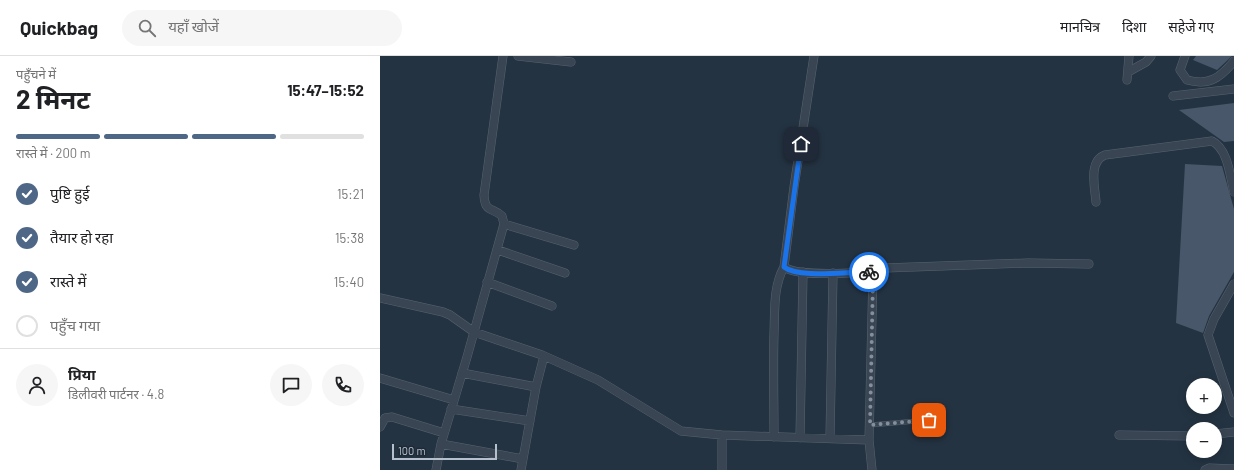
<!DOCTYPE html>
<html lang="hi">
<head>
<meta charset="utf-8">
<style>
	body { margin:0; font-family:Barlow,"Noto Sans Devanagari",sans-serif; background:#f6f6f6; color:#202124; height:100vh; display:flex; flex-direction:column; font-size:15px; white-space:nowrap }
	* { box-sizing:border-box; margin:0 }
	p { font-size:13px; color:#757577 }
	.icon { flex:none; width:22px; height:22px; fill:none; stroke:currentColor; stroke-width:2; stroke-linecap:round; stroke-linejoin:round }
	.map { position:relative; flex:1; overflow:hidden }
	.side { display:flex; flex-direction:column; background:#fff; width:380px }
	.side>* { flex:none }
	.fabs { position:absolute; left:806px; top:322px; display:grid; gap:8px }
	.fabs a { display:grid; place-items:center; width:36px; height:36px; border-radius:50%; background:#fff; box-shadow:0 2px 10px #0003; font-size:20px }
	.scale { position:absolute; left:12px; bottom:10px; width:105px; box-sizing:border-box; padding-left:4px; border:2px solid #b6c0cc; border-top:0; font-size:11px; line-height:14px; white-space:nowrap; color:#b6c0cc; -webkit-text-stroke:3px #1e2a37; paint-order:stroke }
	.pin { position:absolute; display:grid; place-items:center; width:34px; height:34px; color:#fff; margin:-17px; border-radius:8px; box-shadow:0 2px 6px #0006 }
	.courier { position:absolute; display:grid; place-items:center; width:40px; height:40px; margin:-20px; border:3px solid #1a73e8; border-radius:50%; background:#fff; color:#222; box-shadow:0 1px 5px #0007 }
	.overview em { font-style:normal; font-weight:700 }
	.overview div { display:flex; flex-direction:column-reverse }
	.overview { display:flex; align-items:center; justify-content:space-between; height:68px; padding:0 16px }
	h1 { font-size:26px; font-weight:700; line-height:30px }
	.bar { display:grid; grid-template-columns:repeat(4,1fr); gap:6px 4px; align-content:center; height:48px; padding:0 16px }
	.bar i { height:5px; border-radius:3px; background:#e0e0e0 }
	.bar .selected { background:#4f6786 }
	.bar p { grid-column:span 4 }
	.line { display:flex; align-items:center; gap:10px; padding:0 16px; border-top:1px solid #e0e0e0 }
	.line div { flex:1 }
	.round { display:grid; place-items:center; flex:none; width:42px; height:42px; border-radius:21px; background:#f6f6f6 }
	ol { padding:0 16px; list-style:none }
	li { display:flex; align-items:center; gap:12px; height:44px }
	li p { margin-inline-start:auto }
	li .icon { padding:4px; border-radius:50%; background:#4f6786; color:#fff; stroke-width:4 }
	li:last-child { color:#757577 }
	li i { width:22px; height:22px; border:2px solid #e0e0e0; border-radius:50% }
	header { display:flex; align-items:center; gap:24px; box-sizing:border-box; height:56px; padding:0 20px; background:#fff; border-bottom:1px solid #e0e0e0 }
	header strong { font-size:19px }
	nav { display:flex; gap:22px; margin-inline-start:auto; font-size:14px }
	.search { width:280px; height:36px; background:#f6f6f6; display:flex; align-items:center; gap:10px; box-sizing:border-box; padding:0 14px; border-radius:22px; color:#757577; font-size:15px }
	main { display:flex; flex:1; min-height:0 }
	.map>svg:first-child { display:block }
</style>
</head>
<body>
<header>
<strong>Quickbag</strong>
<div class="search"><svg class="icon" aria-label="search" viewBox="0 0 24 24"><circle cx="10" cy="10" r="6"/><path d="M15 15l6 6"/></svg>यहाँ खोजें</div>
<nav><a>मानचित्र</a><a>दिशा</a><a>सहेजे गए</a></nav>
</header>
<main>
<section class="side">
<div class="overview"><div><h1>2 मिनट</h1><p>पहुँचने में</p></div><em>15:47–15:52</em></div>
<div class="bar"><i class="selected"></i><i class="selected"></i><i class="selected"></i><i></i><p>रास्ते में · 200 m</p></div>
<ol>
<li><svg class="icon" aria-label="check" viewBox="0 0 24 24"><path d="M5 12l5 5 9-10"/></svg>पुष्टि हुई<p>15:21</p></li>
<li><svg class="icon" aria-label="check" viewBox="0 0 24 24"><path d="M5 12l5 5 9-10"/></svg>तैयार हो रहा<p>15:38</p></li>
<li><svg class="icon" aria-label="check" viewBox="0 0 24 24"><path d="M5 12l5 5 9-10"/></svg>रास्ते में<p>15:40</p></li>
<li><i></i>पहुँच गया</li>
</ol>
<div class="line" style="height:72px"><a class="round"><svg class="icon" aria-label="person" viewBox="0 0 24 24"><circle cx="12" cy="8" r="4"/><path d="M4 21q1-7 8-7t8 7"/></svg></a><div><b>प्रिया</b><p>डिलीवरी पार्टनर · 4.8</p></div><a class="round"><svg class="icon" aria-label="chat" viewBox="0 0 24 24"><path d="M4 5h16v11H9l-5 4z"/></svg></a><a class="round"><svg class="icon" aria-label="phone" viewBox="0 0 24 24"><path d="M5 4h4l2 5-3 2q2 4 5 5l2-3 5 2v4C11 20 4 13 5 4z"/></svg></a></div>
</section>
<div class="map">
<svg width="854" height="414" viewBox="0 0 854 414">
	<rect width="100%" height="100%" fill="#243342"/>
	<path fill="#485769" d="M816,0h36l-15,14 -24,-10z
		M854,47v38l-10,1 -45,-32z
		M805,108l37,2 12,43v63l-25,44 -6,17 -27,-10z"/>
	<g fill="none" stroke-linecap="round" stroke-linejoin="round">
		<g stroke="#57636f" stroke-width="5">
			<path id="lane" d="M490,369l59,-5"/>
		</g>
		<g stroke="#57636f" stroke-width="9">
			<path id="street" d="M138,0l53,6
				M434,0l-20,131 -10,80c14,10 66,6 84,5l5,3 -4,165
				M805,0l-5,14 7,10c22,6 33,-2 47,-19
				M748,16l18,-10 5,-6
				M747,24l2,-24
				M793,40l61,-7
				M716,146c-1,-14 -8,-41 9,-47l107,-14c16,8 18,35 22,51
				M124,168l70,21
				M118,194l67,23
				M491,217l14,-5 143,-5 61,1
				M107,226l65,24
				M854,228l-20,35 -6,16 26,78
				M0,242l63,14 7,3 24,17 68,23 56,25 83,51 41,4 147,5 3,30
				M82,317l74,14
				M0,322l74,22
				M71,353l79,12
				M0,371l5,-9 7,-1 52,16
				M835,378l19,-2
				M342,379v35
				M739,379l74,1
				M394,381c0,-35 -1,-70 0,-104 1,-23 -1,-46 10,-66
				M420,382l3,-166
				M450,382l3,-165
				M61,388l82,15
				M56,414l5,-26 26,-87 37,-133 -2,-8c-10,-9 -17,-3 -18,-21l19,-139
				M141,414l15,-83 8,-31
				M825,414l4,-2 25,1"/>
		</g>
		<use href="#lane" stroke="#394552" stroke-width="4"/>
		<use href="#street" stroke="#394552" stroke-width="8"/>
	</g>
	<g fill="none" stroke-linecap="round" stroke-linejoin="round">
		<path stroke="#838f9c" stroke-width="4" stroke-dasharray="0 7.2" d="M489,216l4,3v3l-3,147 59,-5"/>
		<path stroke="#1a73e8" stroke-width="5" d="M421,88l-17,123c15,12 66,4 85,5"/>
	</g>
</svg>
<div class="fabs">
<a>+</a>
<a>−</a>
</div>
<div class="scale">100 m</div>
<div class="pin" style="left:549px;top:364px;background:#ea580c"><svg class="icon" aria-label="bag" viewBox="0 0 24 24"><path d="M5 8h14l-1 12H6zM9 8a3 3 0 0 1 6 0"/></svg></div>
<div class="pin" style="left:421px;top:88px;background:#1f2937"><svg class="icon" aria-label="home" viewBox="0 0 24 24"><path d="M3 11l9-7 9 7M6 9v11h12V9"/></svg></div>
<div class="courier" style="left:489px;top:216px"><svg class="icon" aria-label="bike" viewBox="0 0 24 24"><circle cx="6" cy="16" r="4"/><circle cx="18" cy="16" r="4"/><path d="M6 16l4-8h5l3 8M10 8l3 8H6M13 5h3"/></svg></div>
</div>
</main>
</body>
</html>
